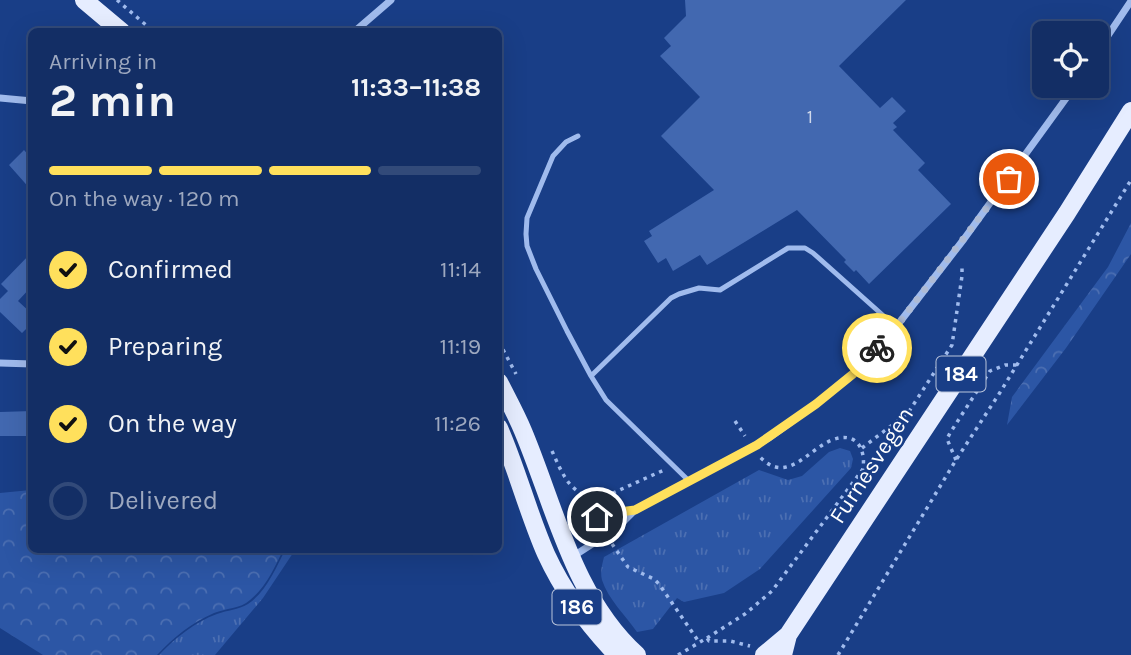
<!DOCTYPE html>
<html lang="en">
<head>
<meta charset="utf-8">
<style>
	body { margin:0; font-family:Karla,sans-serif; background:#1c366b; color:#f1f3f6; height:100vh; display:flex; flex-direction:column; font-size:26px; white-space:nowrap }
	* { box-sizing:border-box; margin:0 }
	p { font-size:23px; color:#9da8bf }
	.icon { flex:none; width:38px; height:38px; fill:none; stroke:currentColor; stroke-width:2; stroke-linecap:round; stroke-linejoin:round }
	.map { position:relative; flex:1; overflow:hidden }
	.details { position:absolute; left:28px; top:28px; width:474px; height:525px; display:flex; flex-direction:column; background:#132e65; border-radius:10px; box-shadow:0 7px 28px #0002,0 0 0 2px #324a79 }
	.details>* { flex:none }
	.fabs { position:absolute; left:1032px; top:21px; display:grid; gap:14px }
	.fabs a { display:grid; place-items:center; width:77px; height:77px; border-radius:10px; background:#132e65; box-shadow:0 7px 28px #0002,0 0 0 2px #324a79; font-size:35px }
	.pin { position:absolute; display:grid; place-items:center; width:60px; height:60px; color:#fff; margin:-30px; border:4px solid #fff; border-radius:50%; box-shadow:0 2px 7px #0007 }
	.courier { position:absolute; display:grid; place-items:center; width:70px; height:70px; margin:-35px; border:5px solid #ffe05c; border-radius:50%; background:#fff; color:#222; box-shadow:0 2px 9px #0007 }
	.overview em { font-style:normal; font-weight:700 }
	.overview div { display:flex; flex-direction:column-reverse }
	.overview { display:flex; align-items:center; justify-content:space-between; height:119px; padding:0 21px }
	h1 { font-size:46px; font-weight:700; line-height:52px }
	.bar { display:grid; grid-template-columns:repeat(4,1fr); gap:10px 7px; align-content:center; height:84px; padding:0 21px }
	.bar i { height:9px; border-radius:5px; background:#324a79 }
	.bar .active { background:#ffe05c }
	.bar p { grid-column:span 4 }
	ol { padding:0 21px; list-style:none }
	li { display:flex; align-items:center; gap:21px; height:77px }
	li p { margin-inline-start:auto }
	li .icon { padding:7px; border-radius:50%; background:#ffe05c; color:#111; stroke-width:4 }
	li:last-child { color:#9da8bf }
	li i { width:38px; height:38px; border:4px solid #324a79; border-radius:50% }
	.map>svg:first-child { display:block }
</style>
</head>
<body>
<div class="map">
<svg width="1131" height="655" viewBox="0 0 1131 655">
	<defs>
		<pattern id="grass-tufts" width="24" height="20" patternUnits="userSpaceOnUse" patternTransform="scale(1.75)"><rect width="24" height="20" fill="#2c56a5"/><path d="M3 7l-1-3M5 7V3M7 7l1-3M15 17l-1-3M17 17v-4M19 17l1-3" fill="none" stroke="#4c6fb2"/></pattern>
		<pattern id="forest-crowns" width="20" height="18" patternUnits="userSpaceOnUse" patternTransform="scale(1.75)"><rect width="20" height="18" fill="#2c56a5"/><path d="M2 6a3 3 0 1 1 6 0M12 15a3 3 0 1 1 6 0" fill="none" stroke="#4c6fb2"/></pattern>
	</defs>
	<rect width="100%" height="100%" fill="#193e87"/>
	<path fill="url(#grass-tufts)" d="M840,448l10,3 3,8 -2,9 -91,101 -36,24 -40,9 -7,-4 -24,31 -16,3c-11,-16 -29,-33 -35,-52 -2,-8 0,-15 2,-23l155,-87 29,10 14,-4 27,-24z
		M285,550h10l-32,48 -48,57h-56c16,-17 36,-33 58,-41 11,-4 21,-4 31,-10 18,-12 28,-36 37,-54z"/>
	<path fill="url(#forest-crowns)" d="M1131,223v31l-65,94 -59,77 5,-28 96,-130z
		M31,490l1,60h251c-8,17 -17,37 -33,50 -10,9 -24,8 -36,13 -23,10 -40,24 -57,42h-114l-43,-27v-135z"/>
	<path fill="#4268b0" d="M685,0h221l-67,66 41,42 12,-11 14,14 -13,12 4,4 -4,3 32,33 -7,7 33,34 -82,80 -13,-14 -2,2 -10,-10 2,-2 -49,-50 -90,55 -7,-10 -27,16 -7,-13 -8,5 -14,-22 8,-5 -3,-5 65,-41 -53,-54 39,-39 -40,-41 11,-10 -7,-8 22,-22z
		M24,150l8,9v32l-23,-26z
		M32,252v34l-14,15 14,13v9l-10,10 -22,-21v-13l8,-8 -7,-7z
		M32,411v25h-32v-24z"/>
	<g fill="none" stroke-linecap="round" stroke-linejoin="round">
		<path stroke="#a0bbed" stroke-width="3.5" stroke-dasharray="3.5 5" stroke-linecap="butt" d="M117,0l37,32
			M499,342l17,32
			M735,421l10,15
			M862,448l46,-35 44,-68 10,-69v-10
			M552,451c5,11 10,23 17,32 7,9 17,12 22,22
			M956,460l-9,-21 3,-6 40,-62 15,-6h12
			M588,500l25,-7 51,-23
			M612,544l16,23 26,12 5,5 40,58
			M707,638l38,-24 27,-23 91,-122c3,-22 -8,-38 -31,-29 -25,10 -45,45 -72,17
			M678,655l29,-17 2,3h21l20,5
			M838,655l118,-195 43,-66 132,-214"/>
		<path stroke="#a0bbed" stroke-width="5" d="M578,136l-12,6 -13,14 -26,62 -1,16 1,12 9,23 31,62 24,45 15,24 83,81
			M591,376l80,-78 8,-4 20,-6 21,2 68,-42h17l8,5 83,74"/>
		<path stroke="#a0bbed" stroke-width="7" d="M354,32l37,-32
			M1097,52l34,-51
			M0,98l32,3
			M0,363l32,1
			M561,530l51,-17 22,-3
			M572,557l45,-29 18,-18 134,-72 47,-34 37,-30 43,-47 68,-88 111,-153"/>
		<path stroke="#e6edff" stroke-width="18" d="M84,0l38,32
			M499,382c8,16 17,32 24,49 32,76 50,166 114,224
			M499,428c18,41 29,85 47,126 17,37 42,71 71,101
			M764,655l24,-20
			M783,655l5,-20 279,-422 64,-102"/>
	</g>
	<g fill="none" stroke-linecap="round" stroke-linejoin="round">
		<path stroke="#aebbd5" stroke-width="7" stroke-dasharray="0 12.6" d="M877,348l19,-21 113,-148"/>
		<path stroke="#ffe05c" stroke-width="9" d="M597,517l15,-4 23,-3 122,-65 59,-41 37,-30 24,-26"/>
	</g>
	<g text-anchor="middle" stroke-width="5" stroke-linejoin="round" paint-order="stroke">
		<g font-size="19" fill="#d0d9eb">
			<text x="810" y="123">1</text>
		</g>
		<g fill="#193e87" stroke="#bac5db" stroke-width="2">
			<rect x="936.5" y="356.5" width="49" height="35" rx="5"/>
			<rect x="552.5" y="589.5" width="49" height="35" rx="5"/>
		</g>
		<g font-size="21" font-weight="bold" fill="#fff">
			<text x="961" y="381">184</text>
			<text x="577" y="614">186</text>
		</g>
		<g font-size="23" fill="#fff" stroke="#193e87">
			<text transform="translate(871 465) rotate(-57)" y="8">Furnesvegen</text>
		</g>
	</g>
</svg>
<div class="fabs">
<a><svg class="icon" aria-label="locate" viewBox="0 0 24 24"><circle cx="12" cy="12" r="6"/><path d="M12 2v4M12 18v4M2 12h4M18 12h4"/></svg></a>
</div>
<div class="pin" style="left:1009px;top:179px;background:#ea580c"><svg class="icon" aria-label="bag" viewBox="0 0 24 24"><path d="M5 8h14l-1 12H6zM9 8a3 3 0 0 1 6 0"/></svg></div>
<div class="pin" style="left:597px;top:517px;background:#1f2937"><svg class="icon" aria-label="home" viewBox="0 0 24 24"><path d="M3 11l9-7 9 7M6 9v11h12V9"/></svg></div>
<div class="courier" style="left:877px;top:348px"><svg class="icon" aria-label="bike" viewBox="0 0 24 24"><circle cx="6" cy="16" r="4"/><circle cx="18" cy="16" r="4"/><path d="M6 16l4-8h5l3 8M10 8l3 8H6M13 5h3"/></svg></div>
<section class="details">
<div class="overview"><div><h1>2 min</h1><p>Arriving in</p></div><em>11:33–11:38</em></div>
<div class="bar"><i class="active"></i><i class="active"></i><i class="active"></i><i></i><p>On the way · 120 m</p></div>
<ol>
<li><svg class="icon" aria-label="check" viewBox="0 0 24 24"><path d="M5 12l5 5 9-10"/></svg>Confirmed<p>11:14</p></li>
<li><svg class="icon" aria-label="check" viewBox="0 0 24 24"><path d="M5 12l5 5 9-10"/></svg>Preparing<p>11:19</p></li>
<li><svg class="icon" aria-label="check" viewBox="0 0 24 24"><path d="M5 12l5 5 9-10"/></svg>On the way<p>11:26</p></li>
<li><i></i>Delivered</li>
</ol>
</section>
</div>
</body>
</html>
